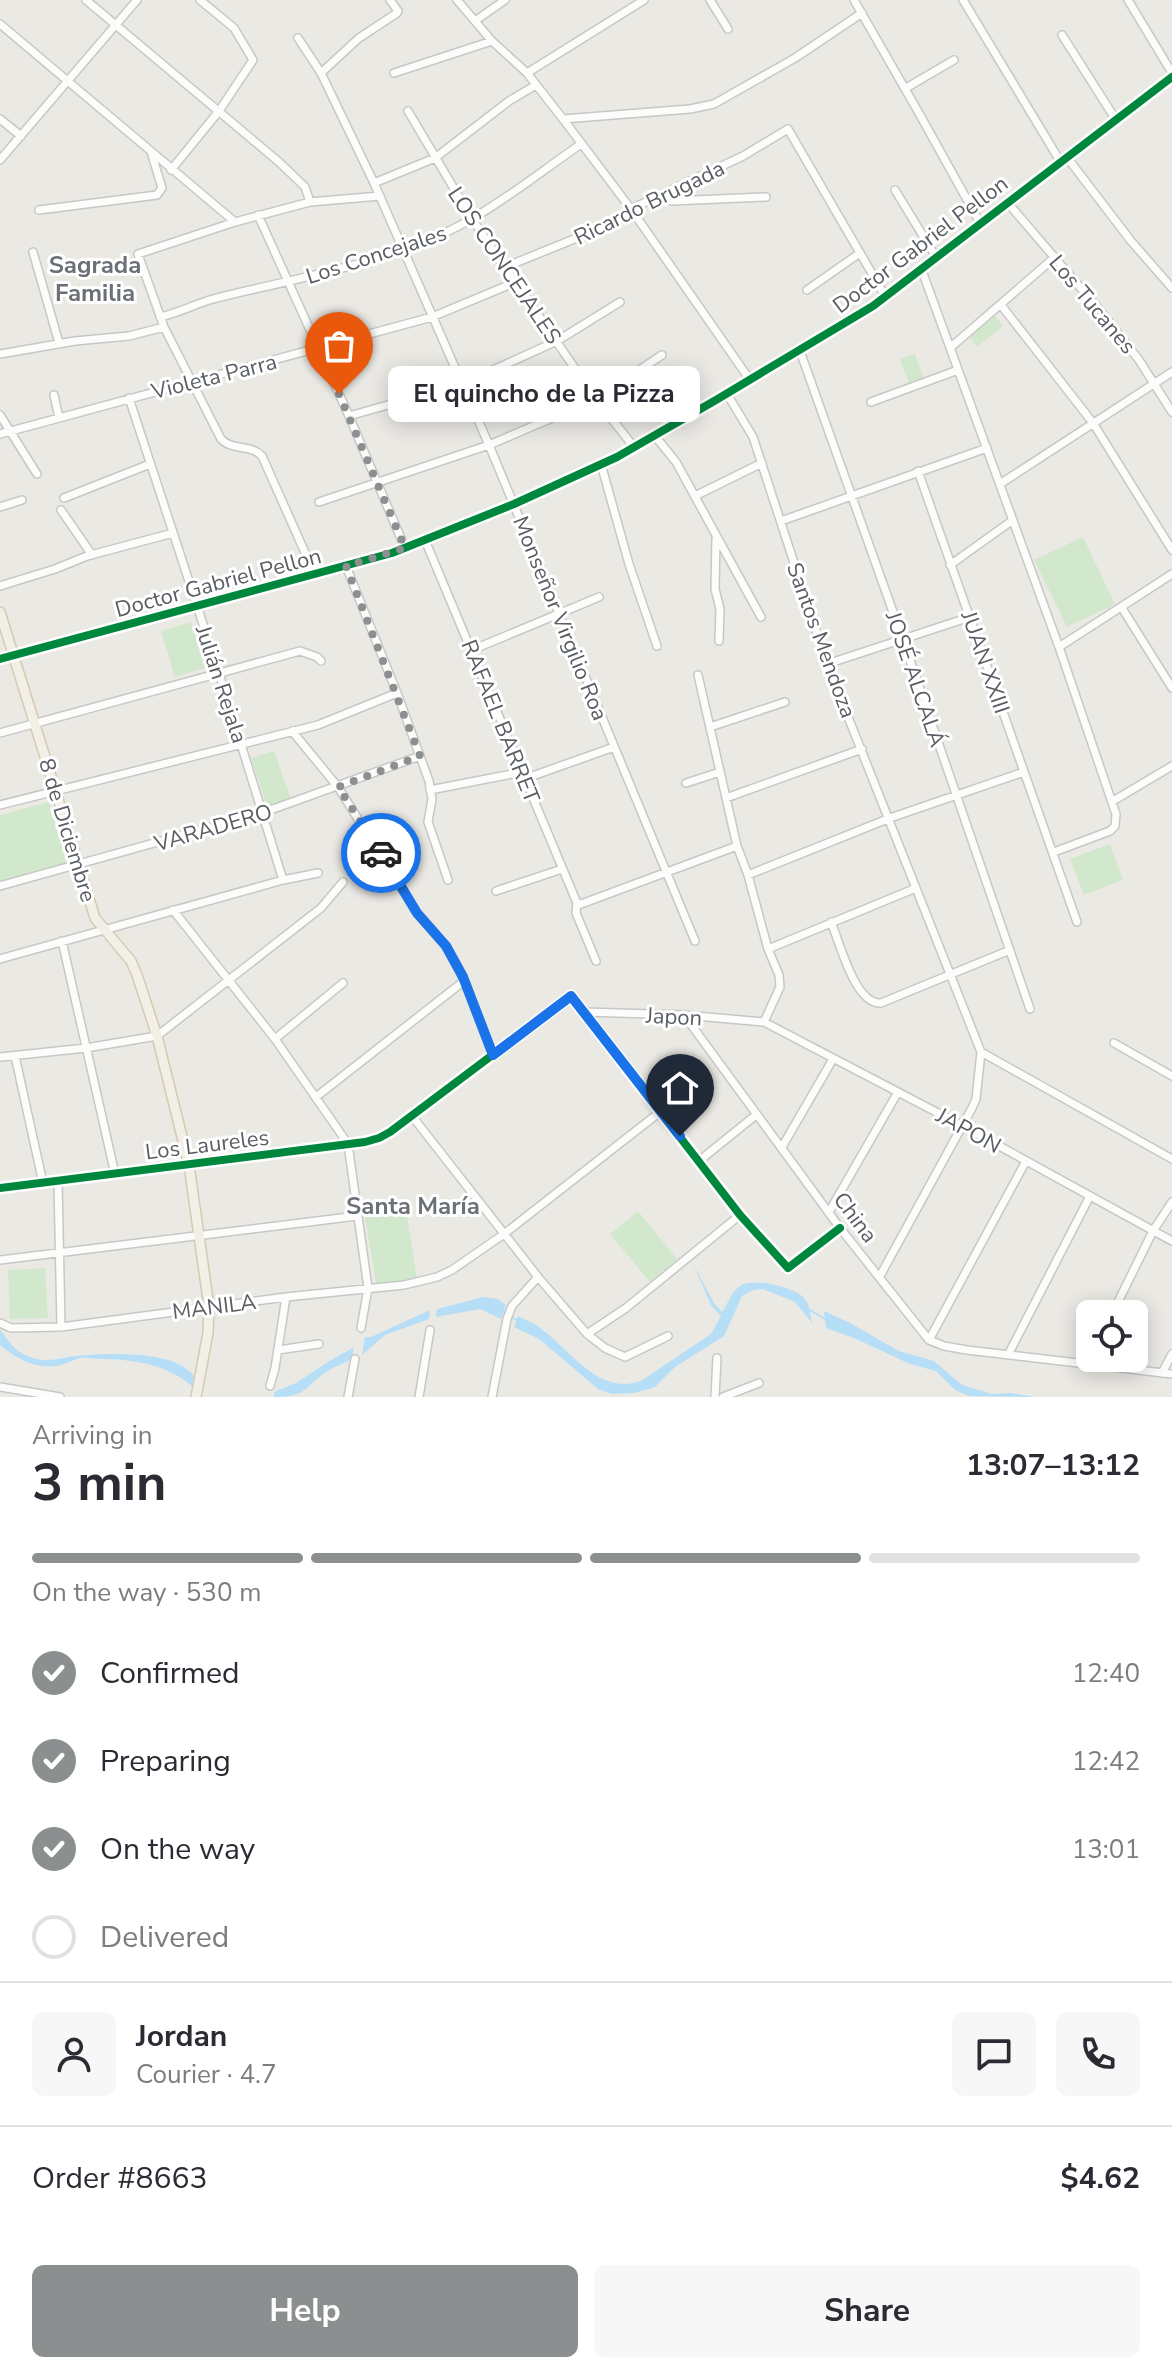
<!DOCTYPE html>
<html lang="en">
<head>
<meta charset="utf-8">
<style>
	body { margin:0; font-family:"Nunito Sans",sans-serif; background:#f7f7f7; color:#2b2b33; height:100vh; display:flex; flex-direction:column; font-size:30px; white-space:nowrap }
	* { box-sizing:border-box; margin:0 }
	p { font-size:26px; color:#7c7c81 }
	.icon { flex:none; width:44px; height:44px; fill:none; stroke:currentColor; stroke-width:2; stroke-linecap:round; stroke-linejoin:round }
	.map { position:relative; height:1397px; overflow:hidden }
	.sheet { display:flex; flex-direction:column; background:#fff; flex:1 }
	.sheet>* { flex:none }
	.fabs { position:absolute; left:1076px; top:1300px; display:grid; gap:16px }
	.fabs a { display:grid; place-items:center; width:72px; height:72px; border-radius:12px; background:#fff; box-shadow:0 4px 20px #0003; font-size:40px }
	.pin { position:absolute; display:grid; place-items:center; width:68px; height:68px; color:#fff; margin:-82px -34px; border-radius:50% 50% 50% 0; rotate:-45deg; box-shadow:0 0 8px #0007 }
	.pin .icon { rotate:45deg }
	.courier { position:absolute; display:grid; place-items:center; width:80px; height:80px; margin:-40px; border:6px solid #1a73e8; border-radius:50%; background:#fff; color:#222; box-shadow:0 2px 10px #0007 }
	.bubble { position:absolute; height:56px; border-radius:12px; background:#fff; box-shadow:0 4px 20px #0003; font-size:26px; font-weight:700; line-height:56px; text-align:center }
	.summary em { font-style:normal; font-weight:700 }
	.summary div { display:flex; flex-direction:column-reverse }
	.summary { display:flex; align-items:center; justify-content:space-between; height:136px; padding:0 32px }
	h1 { font-size:52px; font-weight:700; line-height:60px }
	.bar { display:grid; grid-template-columns:repeat(4,1fr); gap:12px 8px; align-content:center; height:96px; padding:0 32px }
	.bar i { height:10px; border-radius:6px; background:#e1e1e2 }
	.bar .active { background:#8c8f90 }
	.bar p { grid-column:span 4 }
	.line { display:flex; align-items:center; gap:20px; padding:0 32px; border-top:2px solid #e1e1e2 }
	.line div { flex:1 }
	.round { display:grid; place-items:center; flex:none; width:84px; height:84px; border-radius:12px; background:#f7f7f7 }
	ol { padding:0 32px; list-style:none }
	li { display:flex; align-items:center; gap:24px; height:88px }
	li p { margin-inline-start:auto }
	li .icon { padding:8px; border-radius:50%; background:#8c8f90; color:#fff; stroke-width:4 }
	li:last-child { color:#7c7c81 }
	li i { width:44px; height:44px; border:4px solid #e1e1e2; border-radius:50% }
	.button { display:flex; gap:16px; margin-top:auto; padding:16px 32px }
	.button a { flex:1; height:92px; border-radius:12px; background:#8c8f90; color:#fff; font-size:32px; font-weight:700; line-height:92px; text-align:center }
	.button a+a { background:#f7f7f7; color:#2b2b33 }
	.map>svg:first-child { display:block }
</style>
</head>
<body>
<div class="map">
<svg width="1172" height="1397" viewBox="0 0 1172 1397">
	<rect width="100%" height="100%" fill="#ebe9e4"/>
	<path fill="#d2e8cd" d="M995,316l8,10 -26,21 -8,-10z
		M915,354l9,25 -15,5 -9,-25z
		M1083,537l32,67 -48,23 -33,-67z
		M191,622l14,46 -30,9 -14,-46z
		M274,751l17,48 -24,7 -16,-48z
		M49,802l18,62 -67,18v-67z
		M1110,844l13,36 -39,15 -14,-36z
		M406,1210l11,68 -41,6 -11,-68z
		M638,1211l39,48 -27,23 -40,-48z
		M45,1268l3,50 -38,1 -2,-49z"/>
	<path fill="#b6def7" d="M693,1264l21,39 8,9c6,-8 9,-20 18,-26 12,-9 55,1 65,13 5,6 5,16 7,24l-17,-21 -32,-13 -10,1 -11,6 -18,40 -49,31 -20,20 -20,6 -23,1 -14,-5 -59,-50 -25,-12 4,-11c7,4 16,7 22,12 31,22 58,68 101,53l70,-47 10,-18 -10,-11z
		M483,1297l15,2 8,6 -5,14 -21,-10 -44,8 1,-8z
		M430,1310l-1,9 -44,16 -23,20 3,-18h6z
		M824,1311l26,12 49,28 35,10 28,24 30,9 18,-1 26,4 -67,-1 -14,-6 -19,-19 -26,-7 -56,-26 -28,-10z
		M0,1330c6,7 12,18 21,23 26,14 40,3 66,2 28,-2 89,-4 107,21l-2,10c-25,-21 -55,-26 -87,-27 -8,0 -17,-2 -25,-1 -8,2 -16,7 -24,8 -22,3 -40,-8 -56,-21z
		M354,1347l-2,12c-7,4 -16,7 -23,11 -25,16 -20,27 -55,27v-5l22,-9 32,-21z"/>
	<g fill="none" stroke-linecap="round" stroke-linejoin="round">
		<path stroke="#b6def7" stroke-width="2" d="M810,1310l15,9
			M503,1311l15,10"/>
		<g stroke="#c7c7c7" stroke-width="10">
			<path id="minor" d="M86,0l193,162 26,25 5,15
				M457,0l35,41 35,32 36,46 68,90 119,171
				M710,0l18,29
				M854,0l66,115 60,108
				M963,0l97,161
				M1128,0l44,73
				M475,21l30,-21
				M0,24l235,198
				M1062,35l54,85
				M298,38l23,35 53,110 115,262 206,496
				M321,73l38,-35 38,-25 1,-2 -8,-11
				M394,73l98,-32
				M527,73l117,-73
				M906,88l48,-28
				M408,111l64,108 124,180 38,48
				M0,119l21,17
				M563,119l127,-10 24,-5 81,-46 67,-45
				M1066,156l65,85 41,47
				M0,160l137,-160
				M171,170l48,-59 34,-51 -19,-32 -34,-28
				M374,183l61,-25 74,-57 27,-16
				M895,190l41,67
				M659,196l13,5 94,-4
				M1007,202l96,112 36,46 33,52
				M39,210l118,-15 5,-7 -10,-33
				M258,215l91,201 56,132
				M33,252l26,91
				M505,267l99,-40 27,-18 112,-53 45,-27 97,167
				M921,268l138,379 57,167 -1,12 -5,5 -56,21
				M807,290l53,-37
				M1001,305l92,118 79,127
				M160,317c19,-4 35,-13 53,-18 86,-22 178,-35 257,-79 37,-21 76,-52 111,-76
				M951,347l104,-90
				M800,351l103,289 127,369
				M0,354l75,-13 54,-5 35,-9
				M727,394l26,43 74,227 154,388 -5,47 -4,9 -92,168
				M54,395l5,23
				M129,398l90,275 64,207
				M871,402l87,-32
				M0,415l37,59
				M349,416l113,-32 95,-43 63,-39
				M0,434l432,-117 84,-35
				M655,436l21,26 85,155
				M601,464l28,100 28,82
				M918,471l159,451
				M1000,484l172,-112
				M695,496l67,-33
				M64,498l86,-34
				M319,502l170,-57 107,-46 66,-44
				M0,507l22,-7
				M61,510l31,45
				M781,521l206,-73
				M716,537l-1,52 5,20 -1,32
				M425,540l152,363 -1,10 20,48
				M950,565l63,-45
				M346,566l51,127 32,88 3,18 -4,23 20,58
				M315,575l-53,-119c-11,-12 -30,-5 -41,-17l-57,-112 -26,-73 97,-32 75,-20 70,-6
				M0,586l55,-17 32,-13 86,-23
				M1122,608l50,80
				M1059,647l113,-73
				M472,650l127,-53
				M0,659l392,-106 122,-49 103,-47 99,-57 157,-94 299,-229
				M827,664l143,-47
				M698,675l39,171 11,29 20,74 11,26 1,12 -16,35
				M710,727l75,-25
				M292,731l46,56 79,126 29,33 17,31 30,78
				M0,733l300,-82 17,6 4,4
				M524,779l90,-32
				M686,783l34,-11
				M430,790l92,-18
				M726,798l136,-49
				M1113,801l59,-35
				M0,805l318,-80 79,-32
				M748,875l142,-57 134,-46
				M0,886l262,-73 158,-57
				M496,891l66,-22
				M577,903l4,1 156,-58
				M173,910l102,129 73,105 20,144 -7,40
				M831,922c9,21 24,83 50,81l129,-53
				M62,941l53,233
				M768,949l148,-61
				M0,959l283,-79 35,-7
				M585,1012l99,3 80,7 197,103 211,116
				M684,1015l156,213 89,112 15,6 23,4 205,24
				M275,1039l68,-56
				M1114,1043l58,33
				M981,1052l191,107
				M15,1056l28,127
				M0,1057l86,-9 71,-12 164,-128 22,-26
				M316,1097l148,-116
				M412,1116l126,161 49,57 18,14 20,9 43,-21
				M782,1147l51,-88
				M699,1161l57,-46
				M58,1181l3,146
				M0,1188l365,-46 14,-4 11,-6 181,-136 169,219 48,53 52,-40
				M829,1212l69,-120
				M0,1260l357,-44
				M1112,1314l41,-83 19,-29
				M0,1323l11,5 50,-1 225,-30 118,-12 33,-8 15,-7 52,-36 156,-122
				M587,1334l39,-26 114,-93
				M929,1340l97,-179
				M278,1350l41,-6
				M1008,1355l82,-159
				M1162,1373l10,-19
				M270,1386l5,-18 11,-71
				M0,1387l60,10
				M348,1397l7,-38
				M419,1397l11,-67
				M492,1397l15,-78 5,-13 26,-29
				M715,1397l2,-39
				M723,1397l36,-14"/>
		</g>
		<g stroke="#d5c9b0" stroke-width="12">
			<path id="major" d="M0,612l95,306 36,43 6,14 20,61 32,129 20,142 -1,26 -12,64"/>
		</g>
		<use href="#minor" stroke="#fcfcfb" stroke-width="7"/>
		<use href="#major" stroke="#f2efe7" stroke-width="9"/>
		<g stroke="#fff" stroke-width="13">
			<path id="cycleway" d="M0,659l392,-106 122,-49 103,-47 99,-57 157,-94 299,-229
				M0,1188l365,-46 14,-4 11,-6 181,-136 169,219 48,53 52,-40"/>
		</g>
		<use href="#cycleway" stroke="#00873e" stroke-width="8"/>
	</g>
	<g fill="none" stroke-linecap="round" stroke-linejoin="round">
		<path stroke="#8c8f90" stroke-width="8" stroke-dasharray="0 14.4" d="M339,394l66,154 -59,18 74,190 -82,31 43,66"/>
		<path stroke="#1a73e8" stroke-width="10" d="M381,853l36,60 29,33 17,31 30,78 78,-59 109,140"/>
	</g>
	<g text-anchor="middle" stroke-width="6" stroke-linejoin="round" paint-order="stroke">
		<g font-size="22" fill="#595e63" stroke="#fff">
			<text transform="translate(649 202) rotate(-26)" y="8">Ricardo Brugada</text>
			<text transform="translate(920 244) rotate(-37)" y="8">Doctor Gabriel Pellon</text>
			<text transform="translate(376 254) rotate(-18)" y="8">Los Concejales</text>
			<text transform="translate(505 265) rotate(56)" y="8">LOS CONCEJALES</text>
			<text transform="translate(1093 304) rotate(50)" y="8">Los Tucanes</text>
			<text transform="translate(214 376) rotate(-14)" y="8">Violeta Parra</text>
			<text transform="translate(218 582) rotate(-15)" y="8">Doctor Gabriel Pellon</text>
			<text transform="translate(561 618) rotate(68)" y="8">Monseñor Virgilio Roa</text>
			<text transform="translate(822 640) rotate(70)" y="8">Santos Mendoza</text>
			<text transform="translate(986 662) rotate(71)" y="8">JUAN XXIII</text>
			<text transform="translate(916 679) rotate(71)" y="8">JOSÉ ALCALÁ</text>
			<text transform="translate(222 684) rotate(72)" y="8">Julián Rejala</text>
			<text transform="translate(501 721) rotate(68)" y="8">RAFAEL BARRET</text>
			<text transform="translate(213 827) rotate(-16)" y="8">VARADERO</text>
			<text transform="translate(68 830) rotate(73)" y="8">8 de Diciembre</text>
			<text transform="translate(674 1016) rotate(3)" y="8">Japon</text>
			<text transform="translate(969 1130) rotate(29)" y="8">JAPON</text>
			<text transform="translate(207 1144) rotate(-7)" y="8">Los Laureles</text>
			<text transform="translate(856 1217) rotate(53)" y="8">China</text>
			<text transform="translate(214 1306) rotate(-7)" y="8">MANILA</text>
		</g>
		<g font-size="24" font-weight="bold" fill="#6a7075" stroke="#fff">
			<text x="95" y="273">Sagrada<tspan x="95" dy="28">Familia</tspan></text>
			<text x="413" y="1214">Santa María</text>
		</g>
	</g>
</svg>
<div class="fabs">
<a><svg class="icon" aria-label="locate" viewBox="0 0 24 24"><circle cx="12" cy="12" r="6"/><path d="M12 2v4M12 18v4M2 12h4M18 12h4"/></svg></a>
</div>
<div class="pin" style="left:339px;top:394px;background:#ea580c"><svg class="icon" aria-label="bag" viewBox="0 0 24 24"><path d="M5 8h14l-1 12H6zM9 8a3 3 0 0 1 6 0"/></svg></div>
<div class="pin" style="left:680px;top:1136px;background:#1f2937"><svg class="icon" aria-label="home" viewBox="0 0 24 24"><path d="M3 11l9-7 9 7M6 9v11h12V9"/></svg></div>
<div class="courier" style="left:381px;top:853px"><svg class="icon" aria-label="car" viewBox="0 0 24 24"><path d="M5 17H2v-5l4-1 3-4h7l3 4 3 1v5h-3M9 17h6M6 11h13"/><circle cx="7" cy="17" r="2"/><circle cx="17" cy="17" r="2"/></svg></div>
<div class="bubble" style="left:388px;top:366px;width:312px">El quincho de la Pizza</div>
</div>
<section class="sheet">
<div class="summary"><div><h1>3 min</h1><p>Arriving in</p></div><em>13:07–13:12</em></div>
<div class="bar"><i class="active"></i><i class="active"></i><i class="active"></i><i></i><p>On the way · 530 m</p></div>
<ol>
<li><svg class="icon" aria-label="check" viewBox="0 0 24 24"><path d="M5 12l5 5 9-10"/></svg>Confirmed<p>12:40</p></li>
<li><svg class="icon" aria-label="check" viewBox="0 0 24 24"><path d="M5 12l5 5 9-10"/></svg>Preparing<p>12:42</p></li>
<li><svg class="icon" aria-label="check" viewBox="0 0 24 24"><path d="M5 12l5 5 9-10"/></svg>On the way<p>13:01</p></li>
<li><i></i>Delivered</li>
</ol>
<div class="line" style="height:144px"><a class="round"><svg class="icon" aria-label="person" viewBox="0 0 24 24"><circle cx="12" cy="8" r="4"/><path d="M4 21q1-7 8-7t8 7"/></svg></a><div><b>Jordan</b><p>Courier · 4.7</p></div><a class="round"><svg class="icon" aria-label="chat" viewBox="0 0 24 24"><path d="M4 5h16v11H9l-5 4z"/></svg></a><a class="round"><svg class="icon" aria-label="phone" viewBox="0 0 24 24"><path d="M5 4h4l2 5-3 2q2 4 5 5l2-3 5 2v4C11 20 4 13 5 4z"/></svg></a></div>
<div class="line" style="height:104px"><div>Order #8663</div><b>$4.62</b></div>
<div class="button"><a>Help</a><a>Share</a></div>
</section>
</body>
</html>
